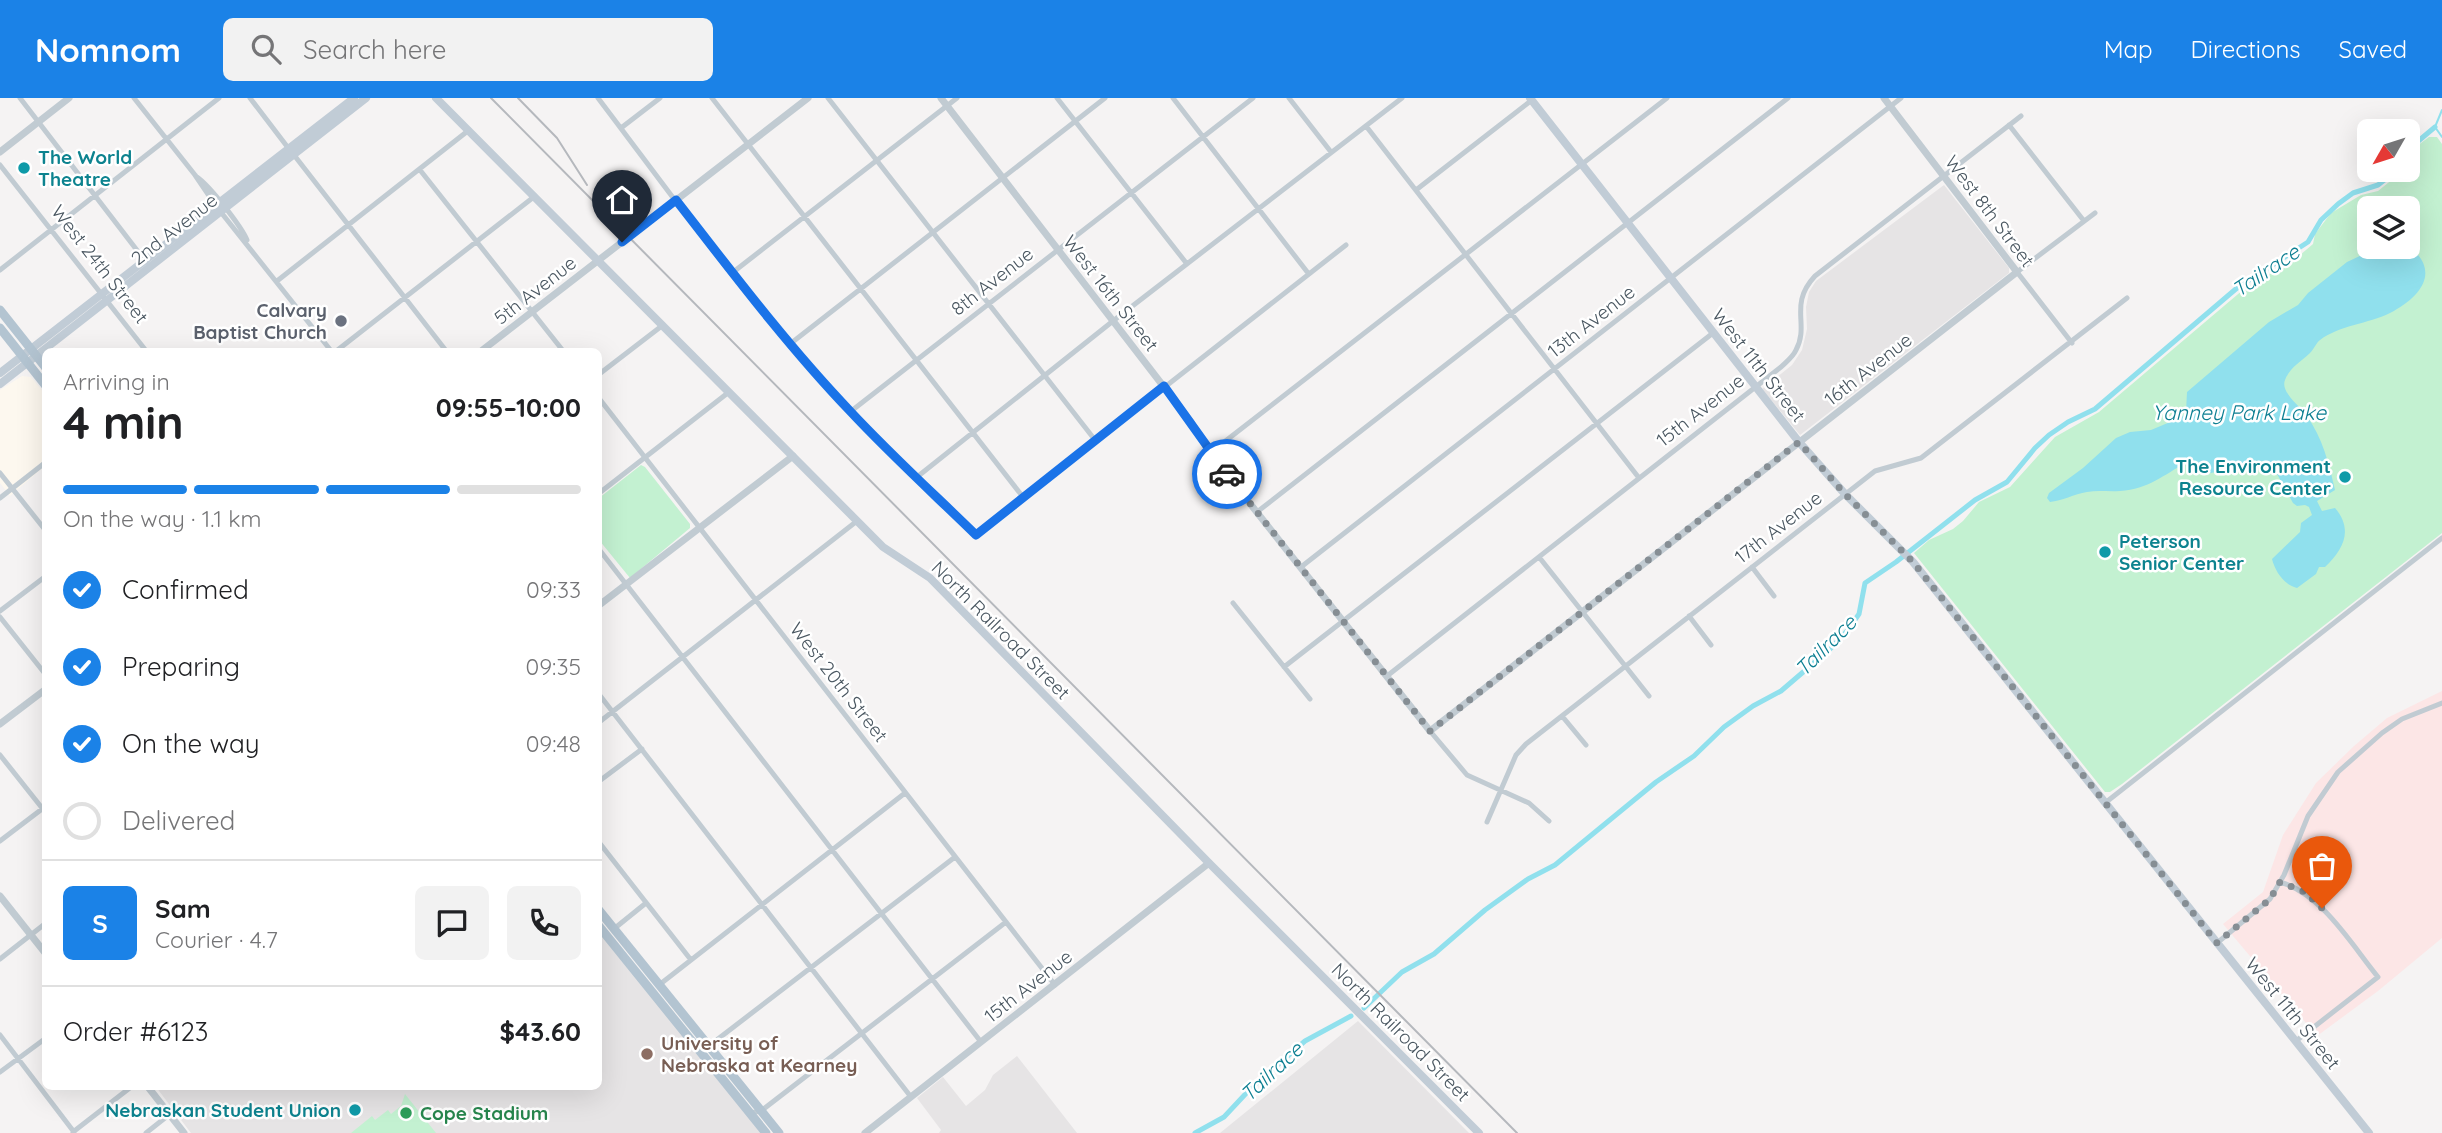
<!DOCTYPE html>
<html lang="en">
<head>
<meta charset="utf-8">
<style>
	body { margin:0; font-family:Quicksand,sans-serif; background:#f2f2f2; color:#202124; height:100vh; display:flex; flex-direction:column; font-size:26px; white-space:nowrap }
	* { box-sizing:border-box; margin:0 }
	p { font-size:23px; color:#757577 }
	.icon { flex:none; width:38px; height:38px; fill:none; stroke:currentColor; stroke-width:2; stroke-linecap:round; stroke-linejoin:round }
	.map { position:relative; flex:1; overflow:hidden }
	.panel { position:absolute; left:42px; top:250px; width:560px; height:742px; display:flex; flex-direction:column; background:#fff; border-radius:10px; box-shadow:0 7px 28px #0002 }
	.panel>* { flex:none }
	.needle { width:46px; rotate:231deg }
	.fabs { position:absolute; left:2357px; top:21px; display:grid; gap:14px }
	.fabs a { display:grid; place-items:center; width:63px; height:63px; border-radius:10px; background:#fff; box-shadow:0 7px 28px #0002; font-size:35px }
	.pin { position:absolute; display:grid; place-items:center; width:60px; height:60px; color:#fff; margin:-72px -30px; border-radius:50% 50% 50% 0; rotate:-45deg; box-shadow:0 0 7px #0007 }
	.pin .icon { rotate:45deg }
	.courier { position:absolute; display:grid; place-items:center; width:70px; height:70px; margin:-35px; border:5px solid #1a73e8; border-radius:50%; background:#fff; color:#222; box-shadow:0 2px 9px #0007 }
	.headline em { font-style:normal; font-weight:800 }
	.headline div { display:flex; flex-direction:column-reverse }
	.headline { display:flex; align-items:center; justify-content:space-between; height:119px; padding:0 21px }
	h1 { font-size:46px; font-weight:800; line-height:52px }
	.bar { display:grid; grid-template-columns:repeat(4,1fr); gap:10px 7px; align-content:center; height:84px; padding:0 21px }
	.bar i { height:9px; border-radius:5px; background:#e0e0e0 }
	.bar .active { background:#1b82e7 }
	.bar p { grid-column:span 4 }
	.line { display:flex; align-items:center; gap:18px; padding:0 21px; border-top:2px solid #e0e0e0 }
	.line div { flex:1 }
	.round { display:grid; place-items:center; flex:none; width:74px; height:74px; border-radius:10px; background:#f2f2f2 }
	ol { padding:0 21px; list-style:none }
	li { display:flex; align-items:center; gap:21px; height:77px }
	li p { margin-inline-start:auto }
	li .icon { padding:7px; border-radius:50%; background:#1b82e7; color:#fff; stroke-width:4 }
	li:last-child { color:#757577 }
	li i { width:38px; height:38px; border:4px solid #e0e0e0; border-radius:50% }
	header { display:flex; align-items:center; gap:42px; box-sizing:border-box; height:98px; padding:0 35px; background:#1b82e7; color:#fff }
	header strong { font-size:33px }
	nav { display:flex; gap:38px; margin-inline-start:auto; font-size:24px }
	.search { width:490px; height:63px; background:#f2f2f2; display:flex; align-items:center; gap:18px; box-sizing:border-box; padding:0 24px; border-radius:10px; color:#757577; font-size:26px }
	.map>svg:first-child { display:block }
</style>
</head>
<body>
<header>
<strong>Nomnom</strong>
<div class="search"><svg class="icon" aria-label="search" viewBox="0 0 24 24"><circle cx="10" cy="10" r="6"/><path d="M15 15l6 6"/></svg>Search here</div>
<nav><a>Map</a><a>Directions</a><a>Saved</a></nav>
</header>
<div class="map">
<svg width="2442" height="1035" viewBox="0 0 2442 1035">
	<rect width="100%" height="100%" fill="#f5f3f3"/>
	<path fill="#fdf8ef" d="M22,278l9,1 14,17v72l-35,30 -10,-13v-93z"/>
	<path fill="#e6e4e5" d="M1944,87l65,83v5l-209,162 -38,-46 30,-24 10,-15 5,-21 -1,-22 3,-15 7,-11z
		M599,833l162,202h-570l-35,-46h442z
		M1358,923l111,112h-249z
		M1017,958l60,77h-138l2,-3 -24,-32 26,-21 23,29 19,-16 8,-15z"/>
	<path fill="#fce6e6" d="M2442,593v247l-64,53 -61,45 -94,-112 40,-32 20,-57 33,-52 38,-37 33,-28z"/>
	<path fill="#c3f1d1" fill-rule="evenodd" d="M2429,39h8l5,7v389l-320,251 -12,8h-5l-191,-239 15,-13 24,-11 10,-8 16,-19 31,-15 45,-50 44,-25 145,-123 49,-28 20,-17 2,-10 16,-21 30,-18 17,-4 26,-21h4v-4l6,-10 -1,-7zM2370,110h38v39h-38z
		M641,367l4,2 45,57v4l-60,50 -31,-38v-42z
		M405,996l31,39h-85l21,-17 3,4 13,-10 3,4 10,-8z"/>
	<path fill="#90e0ed" d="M2379,149l32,1c30,25 8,50 -21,65 -22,11 -50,12 -70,27 -4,3 -6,9 -10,13 -9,9 -20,14 -25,27 -5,12 15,26 21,35 17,23 23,49 29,75l-18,11 5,10 13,-3c19,22 8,42 -10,59h-6l-3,7 -19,14c-13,-3 -22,-17 -25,-29l28,-27 1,-9 11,-8 -3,-8 -4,-2 -8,1 -4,-3 -16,-29 -14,-13 -52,12 -25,-10c-23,12 -37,26 -66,28 -11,1 -22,-1 -33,1 -13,2 -25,9 -37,10l-3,-4 2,-5 34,-25 33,-30 14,-6 21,-2 31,-13 4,-5 1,-20 82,-70 29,-17 10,-12 39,-31z"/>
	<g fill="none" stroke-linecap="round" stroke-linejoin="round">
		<path stroke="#90e0ed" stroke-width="2" d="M2442,12l-7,17 7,10"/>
		<path stroke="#90e0ed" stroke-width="5" d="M2408,57l2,-7 25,-21
			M1364,910l38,-36 32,-18 51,-44 43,-31 27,-14 101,-83 38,-26 30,-29 29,-21 28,-15 49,-42 17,-18 12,-17 6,-31 31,-21 79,-62 32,-18 28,-34 14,-13 19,-13 27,-13 142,-121 71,-46 13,-22 17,-16 15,-11 25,-8 19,-15
			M1195,1035l29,-16 28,-30 53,-46 46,-25"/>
		<path stroke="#c1cbd2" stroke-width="5" d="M20,0l126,164
			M134,0l61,77 21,31 116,146
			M250,0l39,51
			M598,0c63,83 124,168 192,247 58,67 123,128 186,190l370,-290
			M712,0l311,399
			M828,0l267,342
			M1057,0l130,166
			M1173,0l135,175
			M1289,0l42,54
			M2009,27l75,96
			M1366,28l273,352
			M621,30l39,-30
			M294,57l153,197
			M0,67l147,187
			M420,72l144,182
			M197,79c13,9 44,49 50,63
			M1416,92l116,-90
			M0,172l219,-172
			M732,175l225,-175
			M277,183l192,-151
			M2072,245l-55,-71 78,-59
			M790,246l315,-246
			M335,254l200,-156
			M598,277l65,-50
			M598,299l457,588
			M850,314l403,-314
			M1210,355l457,-355
			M0,375l46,58
			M917,379l196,-156 289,-223
			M598,396l131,-102
			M0,400l46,-36
			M1257,414l531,-414
			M598,450l383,494
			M1539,459l110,139
			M1301,469l600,-469
			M1752,469l22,29
			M1233,505l77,96
			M0,513l46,-35
			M1689,518l22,29
			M0,519l46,58
			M1284,569l429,-334
			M1387,578l394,-309c5,-5 12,-10 15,-17 14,-26 -8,-45 19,-74l206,-160
			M598,595l313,404
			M1562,618l24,29
			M598,625l259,-202
			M1430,633l37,44 62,28 20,18
			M0,657l46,58
			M598,684l44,-33
			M2105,705l337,-265
			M1487,724l29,-67 10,-11 349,-273 46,-13 206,-160
			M0,743l46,-35
			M598,743l93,119
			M2280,784c42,12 71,62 98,95l-82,64
			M615,830l31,-25
			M2217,845l53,-44 14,-24 24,-59 30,-44 44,-39 20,-14 40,-16
			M0,861l46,-36
			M659,887l246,-192
			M0,937l74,97
			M701,954l254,-195
			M0,974l46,-34
			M750,1015l11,-2 245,-189
			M73,1034l58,-45
			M146,1035l24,-19"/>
		<path stroke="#c1cbd2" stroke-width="7" d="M941,0l250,324 19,31 220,278 587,-459 -133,-174
			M0,54l69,-54
			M480,254l328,-254
			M598,508l195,-150
			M0,626l46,-35
			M0,798l46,58
			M148,989l36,46
			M865,1035l344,-270"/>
		<path stroke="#c1ccd6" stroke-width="8" d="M436,0l447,449 47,31 279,285 270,270
			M1530,0l269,344 46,52 68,68 456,571
			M0,275l354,-275
			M0,286l366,-286"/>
		<path stroke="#b3c4d1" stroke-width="9" d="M0,212l46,58
			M0,230l46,58
			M598,811l181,224
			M598,827l168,208"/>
		<path stroke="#b5b8bd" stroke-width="2" d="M491,0l1026,1035
			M518,0l39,40 30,47"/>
	</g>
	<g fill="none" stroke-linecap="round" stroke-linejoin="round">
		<path stroke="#868e94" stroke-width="7" stroke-dasharray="0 12.6" d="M1227,376l203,257 369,-289 46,52 68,68 304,381 53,-44 10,-17 25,10 17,16"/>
		<path stroke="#1a73e8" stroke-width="9" d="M622,144l54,-42c56,72 111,145 174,211 40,43 84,83 126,124l188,-149 63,88"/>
	</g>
	<g fill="#0f9aa8" stroke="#fff" stroke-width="2.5">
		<circle cx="24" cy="70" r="7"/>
		<circle cx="2345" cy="379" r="7"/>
		<circle cx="2105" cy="454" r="7"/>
		<circle cx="355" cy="1012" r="7"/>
	</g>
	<circle fill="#6b7280" stroke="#fff" stroke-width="2.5" cx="341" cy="223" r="7"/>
	<circle fill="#8d6e63" stroke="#fff" stroke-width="2.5" cx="647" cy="956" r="7"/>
	<circle fill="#2e9e5b" stroke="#fff" stroke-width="2.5" cx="406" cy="1015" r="7"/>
	<g text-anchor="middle" stroke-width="5" stroke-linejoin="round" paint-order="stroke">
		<g font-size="19" font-weight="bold" fill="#0d838f" stroke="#fff" text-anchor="start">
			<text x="38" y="66">The World<tspan x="38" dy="22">Theatre</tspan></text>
			<text x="2331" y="375" text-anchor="end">The Environment<tspan x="2331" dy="22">Resource Center</tspan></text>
			<text x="2119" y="450">Peterson<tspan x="2119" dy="22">Senior Center</tspan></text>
			<text x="341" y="1019" text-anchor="end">Nebraskan Student Union</text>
		</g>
		<g font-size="19" fill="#4a5761" stroke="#fff">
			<text transform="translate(1990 113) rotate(53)" y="7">West 8th Street</text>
			<text transform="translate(174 131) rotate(-38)" y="7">2nd Avenue</text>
			<text transform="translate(100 166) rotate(52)" y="7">West 24th Street</text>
			<text transform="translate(992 183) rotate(-38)" y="7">8th Avenue</text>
			<text transform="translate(535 192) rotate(-38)" y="7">5th Avenue</text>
			<text transform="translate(1111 195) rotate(52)" y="7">West 16th Street</text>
			<text transform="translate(1591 223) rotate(-38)" y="7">13th Avenue</text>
			<text transform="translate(1759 267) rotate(52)" y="7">West 11th Street</text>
			<text transform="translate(1868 271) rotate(-38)" y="7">16th Avenue</text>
			<text transform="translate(1700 312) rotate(-38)" y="7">15th Avenue</text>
			<text transform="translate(1778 429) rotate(-38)" y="7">17th Avenue</text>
			<text transform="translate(1001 532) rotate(45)" y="7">North Railroad Street</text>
			<text transform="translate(839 584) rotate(52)" y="7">West 20th Street</text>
			<text transform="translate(1028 888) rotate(-38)" y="7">15th Avenue</text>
			<text transform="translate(2293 915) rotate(51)" y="7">West 11th Street</text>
			<text transform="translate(1401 934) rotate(45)" y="7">North Railroad Street</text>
		</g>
		<g font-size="19" font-weight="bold" fill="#5b616d" stroke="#fff" text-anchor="end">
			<text x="327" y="219">Calvary<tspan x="327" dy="22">Baptist Church</tspan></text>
		</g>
		<g font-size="19" font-weight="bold" fill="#785e54" stroke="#fff" text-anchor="start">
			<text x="661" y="952">University of<tspan x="661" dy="22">Nebraska at Kearney</tspan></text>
		</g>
		<g font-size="19" font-weight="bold" fill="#27864d" stroke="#fff" text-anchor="start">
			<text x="420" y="1022">Cope Stadium</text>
		</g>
		<g font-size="21" font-style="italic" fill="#0d7f92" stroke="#fff">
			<text transform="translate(2266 173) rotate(-34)" y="7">Tailrace</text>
			<text x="2239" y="322">Yanney Park Lake</text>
			<text transform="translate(1826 548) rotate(-45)" y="7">Tailrace</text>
			<text transform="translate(1272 974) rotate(-43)" y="7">Tailrace</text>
		</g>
	</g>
</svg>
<div class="fabs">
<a><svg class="needle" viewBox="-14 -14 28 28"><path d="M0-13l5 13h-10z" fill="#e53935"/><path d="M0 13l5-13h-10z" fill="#757577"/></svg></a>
<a><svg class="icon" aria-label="layers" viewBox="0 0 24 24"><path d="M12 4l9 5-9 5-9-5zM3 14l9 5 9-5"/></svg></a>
</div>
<div class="pin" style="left:2322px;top:810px;background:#ea580c"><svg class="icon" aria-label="bag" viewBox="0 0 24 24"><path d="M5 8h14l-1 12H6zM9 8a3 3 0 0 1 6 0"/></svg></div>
<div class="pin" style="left:622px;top:144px;background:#1f2937"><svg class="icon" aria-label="home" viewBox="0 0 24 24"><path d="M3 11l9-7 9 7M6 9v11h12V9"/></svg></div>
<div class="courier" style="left:1227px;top:376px"><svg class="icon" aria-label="car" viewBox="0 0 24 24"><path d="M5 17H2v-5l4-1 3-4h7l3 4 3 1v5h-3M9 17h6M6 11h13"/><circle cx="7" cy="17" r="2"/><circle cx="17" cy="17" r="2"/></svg></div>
<section class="panel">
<div class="headline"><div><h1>4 min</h1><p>Arriving in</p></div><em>09:55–10:00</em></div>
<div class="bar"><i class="active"></i><i class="active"></i><i class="active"></i><i></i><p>On the way · 1.1 km</p></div>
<ol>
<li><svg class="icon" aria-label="check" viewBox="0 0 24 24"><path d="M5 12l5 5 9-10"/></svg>Confirmed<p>09:33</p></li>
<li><svg class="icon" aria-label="check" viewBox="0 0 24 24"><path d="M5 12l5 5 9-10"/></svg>Preparing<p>09:35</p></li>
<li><svg class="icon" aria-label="check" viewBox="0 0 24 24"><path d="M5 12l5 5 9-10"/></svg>On the way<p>09:48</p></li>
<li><i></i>Delivered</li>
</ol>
<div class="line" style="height:126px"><b class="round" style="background:#1b82e7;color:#fff">S</b><div><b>Sam</b><p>Courier · 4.7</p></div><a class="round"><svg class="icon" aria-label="chat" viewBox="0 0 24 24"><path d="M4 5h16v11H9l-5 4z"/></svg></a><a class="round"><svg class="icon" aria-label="phone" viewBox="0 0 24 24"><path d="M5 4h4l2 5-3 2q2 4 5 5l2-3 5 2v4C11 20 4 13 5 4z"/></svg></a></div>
<div class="line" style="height:91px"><div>Order #6123</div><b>$43.60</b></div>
</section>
</div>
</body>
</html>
